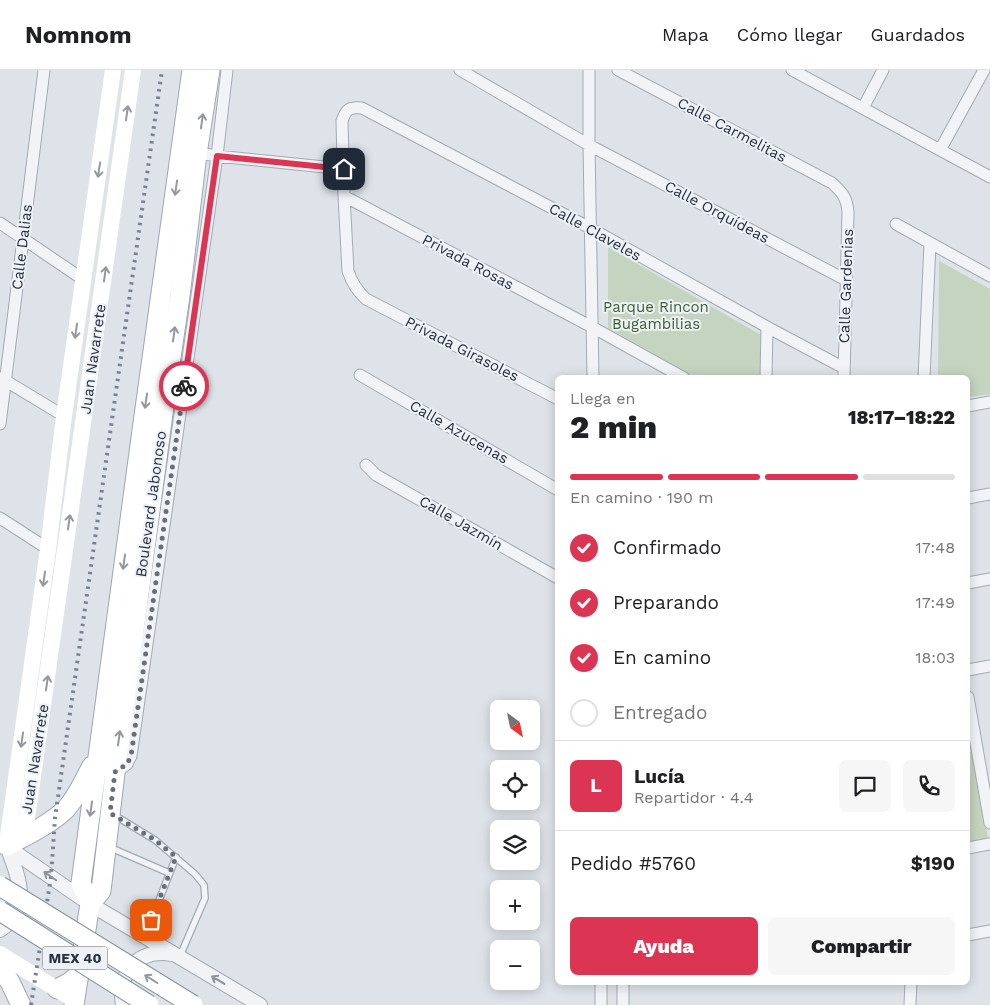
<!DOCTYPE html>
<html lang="es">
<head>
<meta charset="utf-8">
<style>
	body { margin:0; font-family:"Work Sans",sans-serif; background:#f6f6f6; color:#202124; height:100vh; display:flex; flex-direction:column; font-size:19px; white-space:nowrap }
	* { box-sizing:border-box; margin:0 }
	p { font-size:16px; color:#757577 }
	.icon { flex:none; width:28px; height:28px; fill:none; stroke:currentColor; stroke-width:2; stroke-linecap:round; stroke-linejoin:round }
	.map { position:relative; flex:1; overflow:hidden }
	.side { position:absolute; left:555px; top:305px; width:415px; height:610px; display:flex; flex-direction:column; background:#fff; border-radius:8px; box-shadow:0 2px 12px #0003 }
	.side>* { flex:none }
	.needle { width:32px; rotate:147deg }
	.fabs { position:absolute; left:490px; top:630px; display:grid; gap:10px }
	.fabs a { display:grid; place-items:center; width:50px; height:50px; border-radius:8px; background:#fff; box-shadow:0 2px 12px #0003; font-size:25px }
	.pin { position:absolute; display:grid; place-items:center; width:42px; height:42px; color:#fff; margin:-21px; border-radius:10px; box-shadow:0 2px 8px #0006 }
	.courier { position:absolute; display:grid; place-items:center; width:50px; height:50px; margin:-25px; border:4px solid #dc3553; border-radius:50%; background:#fff; color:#222; box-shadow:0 1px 6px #0007 }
	.head em { font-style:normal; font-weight:800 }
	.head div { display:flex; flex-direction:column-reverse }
	.head { display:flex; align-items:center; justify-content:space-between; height:85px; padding:0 15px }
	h1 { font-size:32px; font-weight:800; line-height:38px }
	.bar { display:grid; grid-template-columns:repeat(4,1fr); gap:8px 5px; align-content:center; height:60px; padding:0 15px }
	.bar i { height:6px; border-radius:4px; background:#e0e0e0 }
	.bar .on { background:#dc3553 }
	.bar p { grid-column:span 4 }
	.line { display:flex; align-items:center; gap:12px; padding:0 15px; border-top:1px solid #e0e0e0 }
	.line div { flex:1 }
	.round { display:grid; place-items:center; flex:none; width:52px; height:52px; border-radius:8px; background:#f6f6f6 }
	ol { padding:0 15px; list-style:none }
	li { display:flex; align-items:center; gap:15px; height:55px }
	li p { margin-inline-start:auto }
	li .icon { padding:5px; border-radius:50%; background:#dc3553; color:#fff; stroke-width:4 }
	li:last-child { color:#757577 }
	li i { width:28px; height:28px; border:2px solid #e0e0e0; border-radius:50% }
	.button { display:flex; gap:10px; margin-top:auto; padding:10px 15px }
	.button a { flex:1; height:58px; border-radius:8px; background:#dc3553; color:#fff; font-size:20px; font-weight:800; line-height:58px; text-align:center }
	.button a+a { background:#f6f6f6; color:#202124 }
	header { display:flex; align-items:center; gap:30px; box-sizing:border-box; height:70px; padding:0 25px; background:#fff; border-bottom:1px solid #e0e0e0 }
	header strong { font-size:24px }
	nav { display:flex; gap:28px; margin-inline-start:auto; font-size:18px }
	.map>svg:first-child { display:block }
</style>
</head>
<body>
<header>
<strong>Nomnom</strong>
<nav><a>Mapa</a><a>Cómo llegar</a><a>Guardados</a></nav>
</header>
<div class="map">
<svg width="990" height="935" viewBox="0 0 990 935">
	<rect width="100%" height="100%" fill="#dee3e9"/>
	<path fill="#c4d4be" d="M608,177l153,88 -1,42h-66l-86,-49z
		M939,191l51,28v105l-22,3v-19l-30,-1z
		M968,650l20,118 -20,5z"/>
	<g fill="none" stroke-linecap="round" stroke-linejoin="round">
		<g stroke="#a3aab4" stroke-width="8">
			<path id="service" d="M114,745l41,25 40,34 9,11 1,13 -25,58
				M109,777l60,26
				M145,866l31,-79"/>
		</g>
		<g stroke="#a3aab4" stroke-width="13">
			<path id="minor" d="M460,0l129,75 257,135
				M589,0v75l4,233
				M618,0l214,113c10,9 15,15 16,29l-4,166
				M792,0l198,107
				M863,38l20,-38
				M940,80l44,-80
				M191,82l26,4 127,13
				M344,126l248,131 92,51
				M0,153l84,57
				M896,154l94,52
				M360,305l198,115
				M1,308l63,38
				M766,308l1,-51
				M924,308l6,-135
				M558,329l-192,-100c-9,-8 -14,-16 -18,-28l-4,-75 -2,-75c4,-12 7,-14 20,-13l228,120 177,99 77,41
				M968,336l22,-4
				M0,354l44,-354
				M366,395l10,10 182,103
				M968,428l22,-4
				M0,448l48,31
				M968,513l22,-4
				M968,600l22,-4
				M968,627l22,126
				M115,703l12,-9 4,-8 86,-600 10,-86
				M968,778l22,-4
				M968,865l22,-4
				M601,912v23
				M623,912v23
				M910,935l1,-23"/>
		</g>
		<g stroke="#a3aab4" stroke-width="16">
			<path id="tertiary" d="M0,772l90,62 170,101
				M0,860c15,-9 22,-29 19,-46 -2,-13 -8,-26 -12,-38
				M123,935c-6,-33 16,-57 49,-51"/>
		</g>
		<g stroke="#9ca7b6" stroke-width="21">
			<path id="primary" d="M7,776c20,-11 42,-21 59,-37 11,-12 18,-29 26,-43
				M90,834l-9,-21 62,-460 49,-353
				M0,897l10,15 11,23
				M57,919l13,-7 9,-8
				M74,935l16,-101 11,-13 14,-118 51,-382 14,-95 17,-142 13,-84"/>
		</g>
		<use href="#service" stroke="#f1f3f7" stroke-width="5.5"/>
		<use href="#minor" stroke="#f1f3f7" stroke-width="11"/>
		<use href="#tertiary" stroke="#f1f3f7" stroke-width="14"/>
		<path stroke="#fff" stroke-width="16" d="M7,773l41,-294 16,-133 49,-346
			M7,776l20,-28 106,-748
			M0,884l68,42"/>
		<use href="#primary" stroke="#fff" stroke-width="19"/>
		<path stroke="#768294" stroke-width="4" stroke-dasharray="2.5 5" stroke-linecap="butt" d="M31,935l20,-128 4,-59 107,-748"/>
		<g stroke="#8490a1" stroke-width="21" stroke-linecap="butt">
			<path id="trunk-bridge" d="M0,816l193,119
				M0,841l149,94"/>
		</g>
		<use href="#trunk-bridge" stroke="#fff" stroke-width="19"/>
	</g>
	<defs><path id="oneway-shaft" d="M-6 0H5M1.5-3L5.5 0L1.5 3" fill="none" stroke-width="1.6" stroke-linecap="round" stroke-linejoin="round" transform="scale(1.25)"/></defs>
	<g stroke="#9298a0">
		<use href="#oneway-shaft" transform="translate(127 43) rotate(-82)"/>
		<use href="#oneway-shaft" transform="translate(202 51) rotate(-82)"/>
		<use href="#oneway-shaft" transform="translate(99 100) rotate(98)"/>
		<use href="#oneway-shaft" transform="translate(176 118) rotate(98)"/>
		<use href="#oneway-shaft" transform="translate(105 204) rotate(-82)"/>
		<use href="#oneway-shaft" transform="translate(76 261) rotate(98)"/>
		<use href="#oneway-shaft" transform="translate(174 264) rotate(-82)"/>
		<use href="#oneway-shaft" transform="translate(146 331) rotate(98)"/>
		<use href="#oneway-shaft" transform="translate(69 452) rotate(-82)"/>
		<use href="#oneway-shaft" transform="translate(124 492) rotate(98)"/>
		<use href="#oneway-shaft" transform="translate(44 509) rotate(98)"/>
		<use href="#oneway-shaft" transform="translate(47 613) rotate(-82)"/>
		<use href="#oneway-shaft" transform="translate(119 668) rotate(-82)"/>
		<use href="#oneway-shaft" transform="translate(22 670) rotate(98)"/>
		<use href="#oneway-shaft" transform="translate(91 739) rotate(98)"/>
		<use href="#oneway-shaft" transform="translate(151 909) rotate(-148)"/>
	</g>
	<g stroke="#8b929c">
		<use href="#oneway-shaft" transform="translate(50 806) rotate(-145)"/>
		<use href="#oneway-shaft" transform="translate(218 910) rotate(-149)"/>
	</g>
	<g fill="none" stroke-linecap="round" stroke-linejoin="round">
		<path stroke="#666f7c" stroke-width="5" stroke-dasharray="0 9" d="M151,850l25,-63 -21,-17 -45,-27 5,-41 12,-8 4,-8 53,-370"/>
		<path stroke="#dc3553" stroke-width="6" d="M184,316l33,-230 127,13"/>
	</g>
	<g text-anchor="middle" stroke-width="4" stroke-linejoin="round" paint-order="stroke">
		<rect fill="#eef2f7" stroke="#616b78" stroke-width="1" x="42.5" y="876.5" width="65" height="23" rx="4"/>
		<g font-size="14" font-weight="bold" fill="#253142">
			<text x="75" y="893">MEX 40</text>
		</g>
		<g font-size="15" fill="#253142" stroke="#eef2f7">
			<text transform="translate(732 60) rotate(28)" y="5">Calle Carmelitas</text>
			<text transform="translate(717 142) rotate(28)" y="5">Calle Orquídeas</text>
			<text transform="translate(595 162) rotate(29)" y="5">Calle Claveles</text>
			<text transform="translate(22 177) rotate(-83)" y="5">Calle Dalias</text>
			<text transform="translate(468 192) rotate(28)" y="5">Privada Rosas</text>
			<text transform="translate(846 216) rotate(-88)" y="5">Calle Gardenias</text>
			<text transform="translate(462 279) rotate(27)" y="5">Privada Girasoles</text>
			<text transform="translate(93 289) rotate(-82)" y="5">Juan Navarrete</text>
			<text transform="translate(459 362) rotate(30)" y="5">Calle Azucenas</text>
			<text transform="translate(151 434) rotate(-82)" y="5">Boulevard Jabonoso</text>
			<text transform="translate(461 453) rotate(30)" y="5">Calle Jazmín</text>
			<text transform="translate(35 689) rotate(-81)" y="5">Juan Navarrete</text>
		</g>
		<g font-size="15" fill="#3b5f31" stroke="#eef2f7">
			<text x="656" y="242">Parque Rincon<tspan x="656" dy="17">Bugambilias</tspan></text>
		</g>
	</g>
</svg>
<div class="fabs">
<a><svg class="needle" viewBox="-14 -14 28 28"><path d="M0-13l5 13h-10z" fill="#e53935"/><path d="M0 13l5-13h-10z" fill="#757577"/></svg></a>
<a><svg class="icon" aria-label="locate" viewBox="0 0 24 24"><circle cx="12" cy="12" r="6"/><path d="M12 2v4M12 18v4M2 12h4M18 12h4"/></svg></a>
<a><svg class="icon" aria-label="layers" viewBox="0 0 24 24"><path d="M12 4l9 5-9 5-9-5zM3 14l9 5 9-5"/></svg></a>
<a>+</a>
<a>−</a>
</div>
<div class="pin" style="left:151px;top:850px;background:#ea580c"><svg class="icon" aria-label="bag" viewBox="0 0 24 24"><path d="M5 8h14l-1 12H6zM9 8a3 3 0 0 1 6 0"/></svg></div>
<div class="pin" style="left:344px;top:99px;background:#1f2937"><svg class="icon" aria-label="home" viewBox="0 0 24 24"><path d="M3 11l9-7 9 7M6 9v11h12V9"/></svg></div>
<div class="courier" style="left:184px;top:316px"><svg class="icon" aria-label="bike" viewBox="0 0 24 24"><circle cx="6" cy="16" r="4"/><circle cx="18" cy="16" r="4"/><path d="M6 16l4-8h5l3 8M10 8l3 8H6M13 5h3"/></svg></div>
<section class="side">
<div class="head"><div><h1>2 min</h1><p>Llega en</p></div><em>18:17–18:22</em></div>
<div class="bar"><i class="on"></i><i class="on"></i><i class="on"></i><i></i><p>En camino · 190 m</p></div>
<ol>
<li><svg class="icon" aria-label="check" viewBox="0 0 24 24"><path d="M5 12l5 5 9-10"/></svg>Confirmado<p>17:48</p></li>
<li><svg class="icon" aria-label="check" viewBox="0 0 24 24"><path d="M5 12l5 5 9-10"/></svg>Preparando<p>17:49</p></li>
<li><svg class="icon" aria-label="check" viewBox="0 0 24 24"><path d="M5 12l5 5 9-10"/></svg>En camino<p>18:03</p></li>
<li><i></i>Entregado</li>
</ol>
<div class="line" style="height:90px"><b class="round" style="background:#dc3553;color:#fff">L</b><div><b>Lucía</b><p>Repartidor · 4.4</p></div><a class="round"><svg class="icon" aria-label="chat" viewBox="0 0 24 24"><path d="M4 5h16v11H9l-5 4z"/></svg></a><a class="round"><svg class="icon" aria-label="phone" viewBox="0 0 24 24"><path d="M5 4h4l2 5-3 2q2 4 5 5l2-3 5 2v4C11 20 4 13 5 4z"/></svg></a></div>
<div class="line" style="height:65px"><div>Pedido #5760</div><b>$190</b></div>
<div class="button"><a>Ayuda</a><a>Compartir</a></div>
</section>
</div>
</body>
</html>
